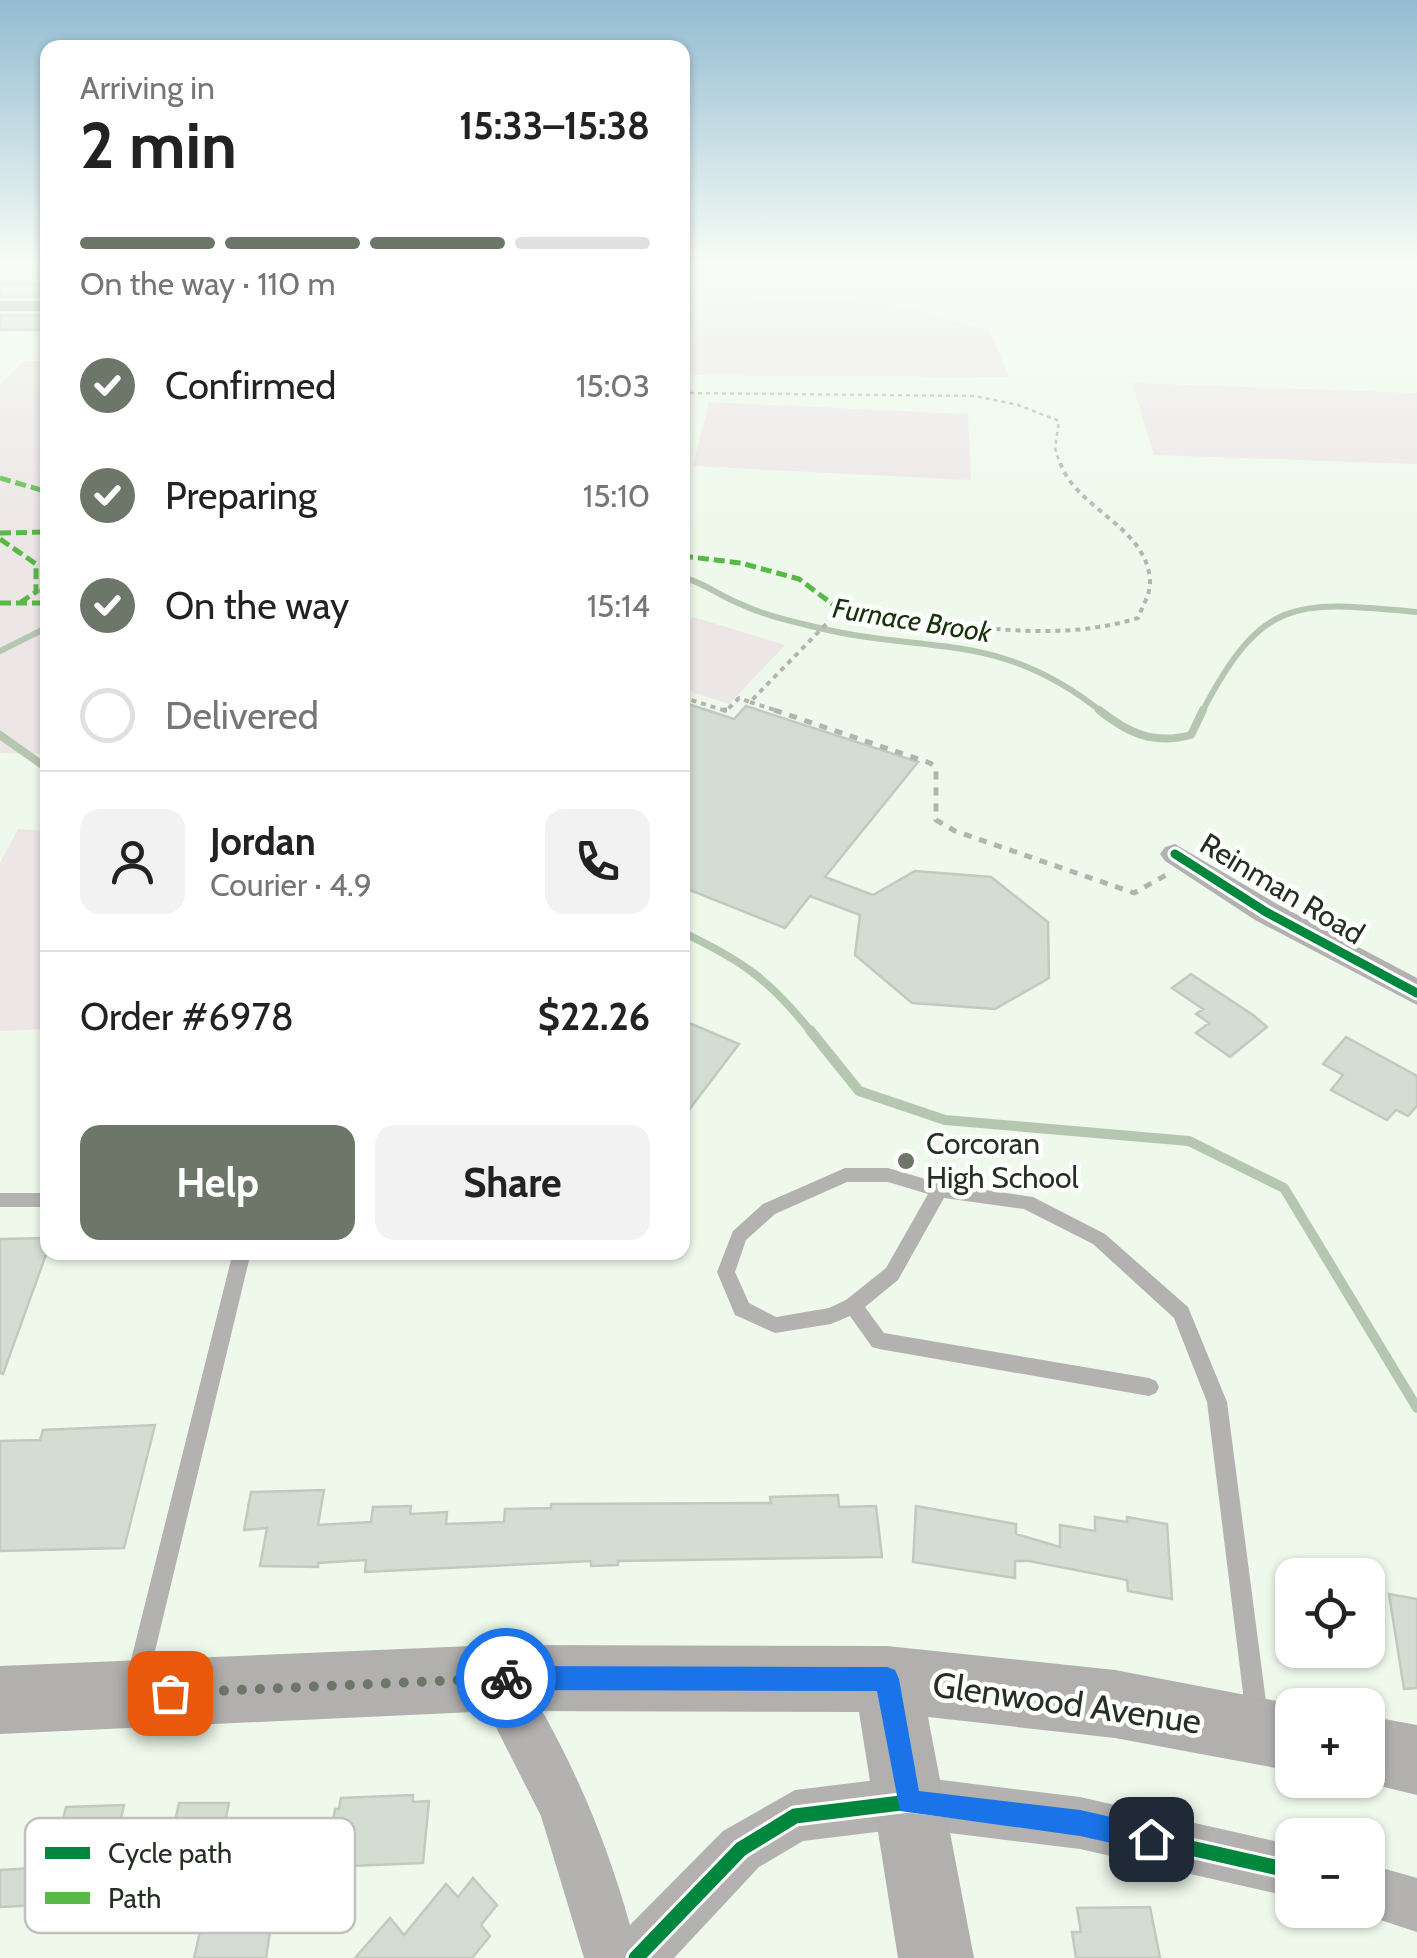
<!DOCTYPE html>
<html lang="en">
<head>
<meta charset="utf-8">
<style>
	body { margin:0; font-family:Cabin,sans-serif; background:#f2f2f2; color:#222; height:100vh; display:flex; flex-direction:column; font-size:38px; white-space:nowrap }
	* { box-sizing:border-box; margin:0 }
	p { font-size:32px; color:#767676 }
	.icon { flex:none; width:55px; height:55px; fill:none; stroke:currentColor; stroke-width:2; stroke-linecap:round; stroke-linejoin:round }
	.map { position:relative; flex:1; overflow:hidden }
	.side { position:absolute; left:40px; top:40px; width:650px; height:1220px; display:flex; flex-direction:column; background:#fff; border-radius:20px; box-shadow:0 2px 8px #0004 }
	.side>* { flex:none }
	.tools { position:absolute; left:1275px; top:1558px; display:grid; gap:20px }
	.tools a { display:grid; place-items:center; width:110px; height:110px; border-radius:20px; background:#fff; box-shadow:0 2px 8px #0004; font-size:50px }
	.pin { position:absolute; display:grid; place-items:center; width:85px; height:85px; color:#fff; margin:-42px; border-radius:20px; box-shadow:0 5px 15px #0006 }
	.courier { position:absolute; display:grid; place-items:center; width:100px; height:100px; margin:-50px; border:8px solid #1a73e8; border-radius:50%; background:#fff; color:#222; box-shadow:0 2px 12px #0007 }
	.overview em { font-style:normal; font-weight:800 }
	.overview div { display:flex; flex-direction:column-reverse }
	.overview { display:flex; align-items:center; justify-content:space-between; height:170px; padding:0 40px }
	h1 { font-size:65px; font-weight:800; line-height:75px }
	.bar { display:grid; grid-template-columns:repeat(4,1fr); gap:15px 10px; align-content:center; height:120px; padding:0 40px }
	.bar i { height:12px; border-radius:8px; background:#e0e0e0 }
	.bar .active { background:#6c7669 }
	.bar p { grid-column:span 4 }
	.line { display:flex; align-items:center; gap:25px; padding:0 40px; border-top:2px solid #e0e0e0 }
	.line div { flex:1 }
	.round { display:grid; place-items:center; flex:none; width:105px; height:105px; border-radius:20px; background:#f2f2f2 }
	ol { padding:0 40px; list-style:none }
	li { display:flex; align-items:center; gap:30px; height:110px }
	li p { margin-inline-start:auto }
	li .icon { padding:10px; border-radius:50%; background:#6c7669; color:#fff; stroke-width:4 }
	li:last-child { color:#767676 }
	li i { width:55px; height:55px; border:5px solid #e0e0e0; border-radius:50% }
	.cta { display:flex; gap:20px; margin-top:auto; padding:20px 40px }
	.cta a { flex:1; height:115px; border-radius:20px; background:#6c7669; color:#fff; font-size:40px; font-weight:800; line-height:115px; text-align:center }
	.cta a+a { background:#f2f2f2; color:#222 }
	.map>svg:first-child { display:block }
</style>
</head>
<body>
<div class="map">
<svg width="1417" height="1958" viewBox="0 0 1417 1958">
	<rect width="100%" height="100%" fill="#eef9eb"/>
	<path fill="#ede6e7" d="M683,303c69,1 141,-5 210,2 34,4 64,22 96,24l20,48 -326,-2z
		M24,361h24v380l-7,13 -41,-1v-368z
		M1132,383l285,10v71l-263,-9z
		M709,402l259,12 3,66 -278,-14z
		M693,617l92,28 -56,59 -46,-15v-62z
		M18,829l29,2v198l-47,2v-168z"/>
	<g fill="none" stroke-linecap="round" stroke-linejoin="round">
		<path stroke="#b5c7b0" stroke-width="6" d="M682,577c21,5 36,18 56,26 23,11 48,17 73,23 117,30 185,2 291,86
			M0,651l48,-24
			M1202,712c61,-117 94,-111 215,-100"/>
		<path stroke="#b5c7b0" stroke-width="8" d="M1099,710c29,23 54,35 92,25l12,-25
			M0,735l48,34
			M682,932c61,29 88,48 130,101"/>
		<path stroke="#b5c7b0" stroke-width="10" d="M810,1030l49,61 86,29 244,21 95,47 133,220"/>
	</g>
	<path fill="#d4ddd1" stroke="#c0cabe" stroke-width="2.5" d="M0,284h48v13h-48z
		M0,315h48v15h-48z
		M682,702l52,17 12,-13 172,56 -93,115 48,18 42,-24 76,6 57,45 1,56 -54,31 -83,-6 -57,-48 5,-40 -50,-19 -25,32 -103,-41z
		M1191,974l62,41 14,12 -37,30 -34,-24 13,-10 -13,-9 7,-5 -31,-21z
		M682,1020l57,24 -57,75z
		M1346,1037l71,39v30l-9,10 -12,-6 -9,10 -56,-30 12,-15 -20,-11z
		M48,1238v11l-45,125 -3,-1v-134z
		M155,1425l-31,123 -124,3v-110l40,-1 3,-10z
		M324,1490l-6,35 53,-3 2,-15 38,-1 -1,8 37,-2 -1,12 58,-2 1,-13 46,-1v-4l220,-1 -1,-6 68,-2 1,12 37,-1 6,51 -264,4v4l-27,1v-5l-226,11 1,-12 -48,3v4l-58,-1 7,-38 -23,2 7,-38z
		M916,1506l100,18v10l44,13v-22l35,6v-14l32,5v-5l40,7 5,75 -44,-8 -1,-11 -98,-19h-14v17l-102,-16z
		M1389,1594l28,5v89l-13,1z
		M413,1795v7l16,-1 -6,62 -97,4 9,-58h4l2,-11z
		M179,1803h50l-4,18h9l-17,82h-67l7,-29h6z
		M124,1805l-23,102 -4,-1 -4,18 -52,2 5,-19 -5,-2 -41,2v-37l51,-3 15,-60z
		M473,1878l24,27 -16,20 9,11 -18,22h-117l35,-40 14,17 42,-51 12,13z
		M206,1905l68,1 -8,52h-72z
		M1150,1907l10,51h-84l-4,-26h9l-4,-24z"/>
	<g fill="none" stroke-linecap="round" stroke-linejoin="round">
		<path stroke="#b2b4b0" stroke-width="2.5" stroke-dasharray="4 4" stroke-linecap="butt" d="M682,393l293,3 43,9 41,16 -4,27 4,13"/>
		<path stroke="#b2b4b0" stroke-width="4" stroke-dasharray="5 5" stroke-linecap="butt" d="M36,592l12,-4
			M682,697l44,14 13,-13 11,4 86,-88 7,-2c99,6 198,36 295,6 4,-11 13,-25 12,-37 -3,-56 -77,-72 -91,-122
			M750,702l31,10"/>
		<path stroke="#b2b4b0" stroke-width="5" stroke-dasharray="8 8" stroke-linecap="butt" d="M723,710h4
			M774,710l156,53 6,5v52l19,11 179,62 32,-18"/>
		<path fill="#b4b1b1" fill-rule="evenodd" d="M845,1168h43l51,15 94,14 72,37 83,73 39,95 41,315 -3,8 -8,3 -8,-3 -3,-8 -39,-315 -33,-84 -81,-74 -69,-35 -80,-11 -46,82 -33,27 19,26 265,45 7,3 3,6 -3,6 -7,3 -270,-47 -7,-2 -22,-31 -19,8 -56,9 -40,-18 -18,-43 16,-41 30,-27zM847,1182h41l40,12 -42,74 -40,32 -17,8 -53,9 -27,-14 -14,-31 11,-32 29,-26z
			M0,1193h48v14h-48z
			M233,1252h18l-102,424 -3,8 -8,3 -8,-3 -3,-8z"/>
		<path fill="#b4b1b1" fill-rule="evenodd" d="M0,301h48v10h-48z
			M1175,844l102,60 140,74v27l-162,-85 -90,-59 -5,-7 5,-7z
			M495,1654l17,7c53,82 92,170 118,264l93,-94 72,-41 114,-14 171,21 212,48v52l-212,-48 -171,-21 -106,13 -44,26 -85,91h-90l-43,-142 -70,-138 7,-17z
			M1368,1864l49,14v54l-67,-22h18z"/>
		<path fill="#b2b0af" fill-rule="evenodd" d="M495,1645l392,1 228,24 183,35h-6v66l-177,-33 -187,-21 46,241h-76l-39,-246 -364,-1 -495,23v-68z
			M1368,1716l49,9v70l-62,-15h13z"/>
		<path stroke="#58b947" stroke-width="5" stroke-dasharray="11 5" stroke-linecap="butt" d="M0,478l48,14
			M0,533l48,-1
			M0,539l36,25v28l-15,10
			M682,556l59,7 58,16 44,33
			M0,603h48"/>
		<g stroke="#fff" stroke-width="15">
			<path id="cycleway-far1" d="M1175,854l91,58 151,81"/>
		</g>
		<g stroke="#fff" stroke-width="21">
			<path id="cycleway" d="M636,1958l105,-109 54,-33 114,-14 171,21 212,48"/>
		</g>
		<use href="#cycleway-far1" stroke="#00873e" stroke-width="9"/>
		<use href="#cycleway" stroke="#00873e" stroke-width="15"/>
	</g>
	<linearGradient id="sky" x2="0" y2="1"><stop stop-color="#93bcd2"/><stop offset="0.49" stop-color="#f7fcf6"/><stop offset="1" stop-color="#f7fcf6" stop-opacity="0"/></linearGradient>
	<rect width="1417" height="536" fill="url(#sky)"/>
	<path fill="#1a73e8" d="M506,1666l381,1 8,3 4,9 20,112 161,19 71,16 9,4 4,9 -4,9 -9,4 -71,-16 -180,-25 -23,-120 -371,-1 -9,-3 -3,-9 3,-9z"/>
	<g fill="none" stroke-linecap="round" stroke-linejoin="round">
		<path stroke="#6c7669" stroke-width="10" stroke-dasharray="0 18" d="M170,1693l336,-15"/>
	</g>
	<circle fill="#6c7669" stroke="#fff" stroke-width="4" cx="906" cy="1161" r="10"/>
	<g text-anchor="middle" stroke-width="9" stroke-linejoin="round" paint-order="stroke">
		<g font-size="28" font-style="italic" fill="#153209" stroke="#fff">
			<text transform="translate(912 620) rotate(9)" y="10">Furnace Brook</text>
		</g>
		<g font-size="30" fill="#262f23" stroke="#fff">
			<text transform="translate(1282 889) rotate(31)" y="10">Reinman Road</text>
		</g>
		<g font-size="30" fill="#262f23" stroke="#fff" text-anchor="start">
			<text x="926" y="1154">Corcoran<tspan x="926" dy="34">High School</tspan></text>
		</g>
		<g font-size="35" fill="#262f23" stroke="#fff">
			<text transform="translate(1067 1703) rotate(8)" y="12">Glenwood Avenue</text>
		</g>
	</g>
	<rect x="25" y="1818" width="330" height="115" rx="15" fill="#fff" stroke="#bec1bd" stroke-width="2.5"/>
	<rect x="45" y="1847" width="45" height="12" fill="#00873e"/>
	<rect x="45" y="1892" width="45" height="12" fill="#58b947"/>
	<g font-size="28" fill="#262f23">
		<text x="108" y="1863">Cycle path</text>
		<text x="108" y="1908">Path</text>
	</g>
</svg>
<div class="tools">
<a><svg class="icon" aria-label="locate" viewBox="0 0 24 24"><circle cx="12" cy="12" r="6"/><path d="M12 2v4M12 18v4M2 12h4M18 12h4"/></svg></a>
<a>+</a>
<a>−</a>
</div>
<div class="pin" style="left:170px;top:1693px;background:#ea580c"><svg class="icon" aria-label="bag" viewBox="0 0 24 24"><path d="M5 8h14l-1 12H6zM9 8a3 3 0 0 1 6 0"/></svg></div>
<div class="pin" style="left:1151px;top:1839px;background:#1f2937"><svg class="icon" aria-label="home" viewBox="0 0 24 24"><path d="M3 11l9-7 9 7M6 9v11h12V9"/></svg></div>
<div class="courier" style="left:506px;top:1678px"><svg class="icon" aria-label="bike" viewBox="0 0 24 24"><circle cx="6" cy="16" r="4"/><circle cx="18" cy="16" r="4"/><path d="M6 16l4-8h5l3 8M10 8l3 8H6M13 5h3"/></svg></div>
<section class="side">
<div class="overview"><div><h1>2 min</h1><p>Arriving in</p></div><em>15:33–15:38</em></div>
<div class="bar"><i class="active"></i><i class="active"></i><i class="active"></i><i></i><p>On the way · 110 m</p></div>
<ol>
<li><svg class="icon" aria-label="check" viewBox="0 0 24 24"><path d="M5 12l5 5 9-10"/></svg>Confirmed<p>15:03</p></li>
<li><svg class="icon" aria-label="check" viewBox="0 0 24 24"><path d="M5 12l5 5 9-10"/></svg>Preparing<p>15:10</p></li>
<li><svg class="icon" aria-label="check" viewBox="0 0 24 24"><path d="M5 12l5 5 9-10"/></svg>On the way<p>15:14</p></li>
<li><i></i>Delivered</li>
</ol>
<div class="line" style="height:180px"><a class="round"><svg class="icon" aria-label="person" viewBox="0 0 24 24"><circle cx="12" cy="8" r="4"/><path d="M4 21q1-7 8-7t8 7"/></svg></a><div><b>Jordan</b><p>Courier · 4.9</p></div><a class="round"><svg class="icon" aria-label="phone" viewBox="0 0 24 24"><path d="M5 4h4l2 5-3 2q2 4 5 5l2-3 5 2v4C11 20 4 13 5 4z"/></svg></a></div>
<div class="line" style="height:130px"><div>Order #6978</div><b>$22.26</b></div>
<div class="cta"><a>Help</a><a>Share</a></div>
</section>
</div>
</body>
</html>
